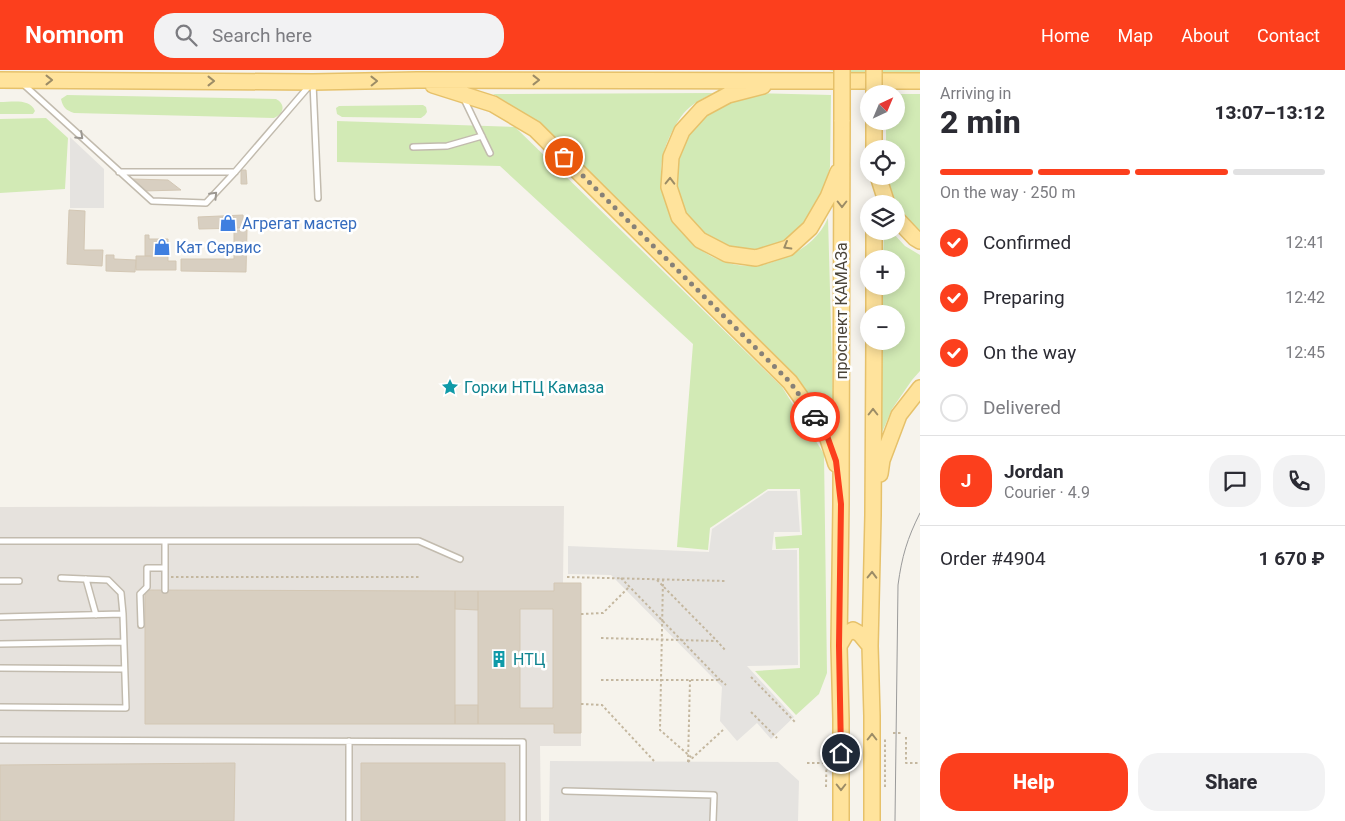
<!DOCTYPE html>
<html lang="en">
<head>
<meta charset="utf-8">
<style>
	body { margin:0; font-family:Roboto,sans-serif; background:#f2f2f3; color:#2b2b33; height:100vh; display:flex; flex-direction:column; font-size:19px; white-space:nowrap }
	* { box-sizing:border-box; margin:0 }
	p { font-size:16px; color:#7c7c81 }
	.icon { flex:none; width:28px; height:28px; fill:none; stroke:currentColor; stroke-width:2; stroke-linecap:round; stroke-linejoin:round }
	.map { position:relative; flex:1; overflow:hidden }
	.drawer { display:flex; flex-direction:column; background:#fff; width:425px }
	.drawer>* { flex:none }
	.needle { width:32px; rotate:44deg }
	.tools { position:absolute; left:860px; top:15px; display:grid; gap:10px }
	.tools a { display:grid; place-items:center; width:45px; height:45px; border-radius:50%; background:#fff; box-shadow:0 2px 12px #0003; font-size:25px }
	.pin { position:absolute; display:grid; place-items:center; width:42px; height:42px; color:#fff; margin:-21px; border:2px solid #fff; border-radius:50%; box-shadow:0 1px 5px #0007 }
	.courier { position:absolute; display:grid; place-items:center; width:50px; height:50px; margin:-25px; border:4px solid #fc3f1d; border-radius:50%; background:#fff; color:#222; box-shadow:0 1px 6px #0007 }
	.summary em { font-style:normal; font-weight:800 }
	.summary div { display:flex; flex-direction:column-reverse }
	.summary { display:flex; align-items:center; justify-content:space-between; height:85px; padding:0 20px }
	h1 { font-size:32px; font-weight:800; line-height:38px }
	.bar { display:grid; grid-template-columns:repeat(4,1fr); gap:8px 5px; align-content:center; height:60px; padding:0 20px }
	.bar i { height:6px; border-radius:4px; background:#e1e1e2 }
	.bar .on { background:#fc3f1d }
	.bar p { grid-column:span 4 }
	.line { display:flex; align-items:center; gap:12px; padding:0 20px; border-top:1px solid #e1e1e2 }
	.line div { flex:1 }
	.round { display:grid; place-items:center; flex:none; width:52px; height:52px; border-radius:20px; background:#f2f2f3 }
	ol { padding:0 20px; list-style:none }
	li { display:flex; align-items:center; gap:15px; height:55px }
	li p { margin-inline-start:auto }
	li .icon { padding:5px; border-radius:50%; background:#fc3f1d; color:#fff; stroke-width:4 }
	li:last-child { color:#7c7c81 }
	li i { width:28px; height:28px; border:2px solid #e1e1e2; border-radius:50% }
	.button { display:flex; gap:10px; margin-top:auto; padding:10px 20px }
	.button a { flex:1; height:58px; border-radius:20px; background:#fc3f1d; color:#fff; font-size:20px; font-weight:800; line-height:58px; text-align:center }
	.button a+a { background:#f2f2f3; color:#2b2b33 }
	header { display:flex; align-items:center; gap:30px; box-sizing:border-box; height:70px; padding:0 25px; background:#fc3f1d; color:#fff }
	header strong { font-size:24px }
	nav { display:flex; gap:28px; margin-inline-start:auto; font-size:18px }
	.search { width:350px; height:45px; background:#f2f2f3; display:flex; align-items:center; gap:12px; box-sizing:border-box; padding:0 18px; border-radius:20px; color:#7c7c81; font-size:19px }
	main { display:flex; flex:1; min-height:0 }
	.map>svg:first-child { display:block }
</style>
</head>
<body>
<header>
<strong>Nomnom</strong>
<div class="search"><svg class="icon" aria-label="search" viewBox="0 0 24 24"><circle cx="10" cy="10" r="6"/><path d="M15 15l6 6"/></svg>Search here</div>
<nav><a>Home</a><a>Map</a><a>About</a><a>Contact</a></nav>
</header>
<main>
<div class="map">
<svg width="920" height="751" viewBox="0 0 920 751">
	<rect width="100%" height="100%" fill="#f6f3ec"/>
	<path fill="#e6e2dd" d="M564,436l-1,77h18v163h-41l1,75h-541v-314z"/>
	<path fill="#d2eab5" d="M829,0h91v5h-72z
		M713,23c-7,4 -16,8 -23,14 -9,7 -16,20 -21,31 -27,58 18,128 82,128 12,0 26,-5 37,-10 18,-8 32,-20 40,-38l6,217 -13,-21 -28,-41 -232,-230 -27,-24 -41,-25z
		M754,23l77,2 -1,72 -7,25 -9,19 -20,23 -19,12 -28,5 -24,-5 -20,-12 -16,-19 -11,-22 -1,-20 5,-28 28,-35z
		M896,24h24v138c-12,-7 -27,-27 -31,-40 -1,-5 -1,-11 -2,-16h9v-27h-10v-28h10z
		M67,25l209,4c10,5 8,15 -2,19l-200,-5c-8,-3 -11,-5 -13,-14z
		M0,32c12,0 30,-4 35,9l-2,3h-33z
		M423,35l3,2 1,5 -2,3 -4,3 -79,-1 -5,-3 -1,-6 3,-2z
		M46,48l22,20 -3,51 -65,4v-74z
		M337,51l178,6 267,260 42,67 3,219 -8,21 -23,21 -41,-44 45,-3 -1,-120 -23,1 -1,-12 27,-2 -2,-46h-32l-58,39 -2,22 -31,-3 16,-203 -193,-178 -163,-4z
		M884,161h7l14,15 15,9v116l-8,9 -20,29 -14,33 3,-101h15v-27h-14v-28h14v-27h-13z"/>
	<path fill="#e5e3e0" d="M70,67l34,32v39h-34z
		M768,421h29l3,41h-26l-2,18h25l1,115 -51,1 47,51 -23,22 -14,-16 -20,18 -17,-20 2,-34 -111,-112 -43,-1v-28l141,6 3,-23z
		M550,691l228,1 21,19 -1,40h-249z"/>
	<path fill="#d8cfc1" stroke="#d3c7b4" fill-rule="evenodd" d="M241,100h5l1,14h-6z
		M132,109l36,1 13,10 -38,1z
		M69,140l16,1 -1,39h19l-1,16 -35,-2z
		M243,145l1,13 -45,1 -1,-12z
		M234,160h13l-1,42 -65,-1v-12h53z
		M145,165h4v4h19v17h-23z
		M106,185h8v4h1l21,1 -1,12 -29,-1z
		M136,186h32v5h8v9h-40z
		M554,513h27v150h-27v-9h-76v-133h76zM520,539h33v99h-33z
		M145,520l310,1v133h-310z
		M455,521h23v19l-23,-1z
		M455,635h23v19h-23z
		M235,693l-1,58h-234v-56z
		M361,693h144v58h-144z"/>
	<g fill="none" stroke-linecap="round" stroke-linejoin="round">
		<g stroke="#c2bbae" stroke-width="8">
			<path id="lane" d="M22,13l130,118 54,2 29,-31 75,-87
				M313,13l5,115
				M464,29l26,54
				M413,77l34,-1 35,-10
				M119,102h116
				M0,471h419l41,18
				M165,471v49
				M61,508l47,2 13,13 2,21
				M86,509l10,36
				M0,511h19
				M0,547l123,-3 3,94 -126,-1
				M141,555l-1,-31 7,-7v-19h18
				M0,574l123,-2
				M0,598l124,1
				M0,670l523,2v79
				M565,721l149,4 -1,26
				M349,751v-80"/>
		</g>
		<g stroke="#e6c16a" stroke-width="18">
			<path id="primary" d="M0,10l313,2 104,-2 503,1
				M433,15l60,19 42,25 255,253 36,51 10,31
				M763,16l-35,9 -26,14 -20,22 -11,26 -2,30 10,30 21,23 27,14 29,4 32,-10 22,-20 18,-31 10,-25
				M874,79v-28
				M878,106l9,28
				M896,148l19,20 5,3
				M874,189v-28
				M874,244v-28
				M880,404l2,-14 17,-45 21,-27
				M839,576l7,-12 7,-4 7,4 10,12
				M841,751v-102l-2,-73 2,-142 1,-384
				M872,751v-105l-2,-70 3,-131 1,-174"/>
		</g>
		<path stroke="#c4b79f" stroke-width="2" stroke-dasharray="2.5 2.5" stroke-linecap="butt" d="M171,507h248
			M567,507l159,4
			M621,508l99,102
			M663,509l-3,151 32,28
			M657,510l60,61
			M581,544l22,-1 26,-26
			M601,568l116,3 9,10
			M751,607l44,45
			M601,610h119l6,5
			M581,634l21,1 52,56
			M751,642l26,26
			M893,663h10
			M906,667v26h14
			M688,692l2,-82
			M688,692l35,-32
			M807,693h20
			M826,717l1,-50
			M885,717v-50"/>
		<use href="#lane" stroke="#fff" stroke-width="5"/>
		<use href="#primary" stroke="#ffe39c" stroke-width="15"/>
		<path stroke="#9a9a9a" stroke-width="1" d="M895,751l3,-236c4,-29 9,-46 22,-72"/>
		<g stroke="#e6c16a" stroke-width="18" stroke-linecap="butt">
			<path id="primary-bridge" d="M874,0v24
				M842,50v-50"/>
		</g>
		<use href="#primary-bridge" stroke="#ffe39c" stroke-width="15"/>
	</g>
	<defs><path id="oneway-chevron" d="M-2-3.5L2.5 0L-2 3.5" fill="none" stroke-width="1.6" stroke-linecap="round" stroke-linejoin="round" transform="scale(1.25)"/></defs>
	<g stroke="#9c8c66">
		<use href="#oneway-chevron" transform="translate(49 10)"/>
		<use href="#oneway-chevron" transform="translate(536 10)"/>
		<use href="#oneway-chevron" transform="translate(211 11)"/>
		<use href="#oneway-chevron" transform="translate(374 11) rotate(-1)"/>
		<use href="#oneway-chevron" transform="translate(670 111) rotate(-89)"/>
		<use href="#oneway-chevron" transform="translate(842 134) rotate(90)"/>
		<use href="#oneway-chevron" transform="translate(787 176) rotate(150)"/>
		<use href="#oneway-chevron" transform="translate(873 342) rotate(-90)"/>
		<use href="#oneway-chevron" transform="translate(872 505) rotate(-89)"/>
		<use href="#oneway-chevron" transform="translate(872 667) rotate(-90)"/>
		<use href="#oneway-chevron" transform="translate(841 717) rotate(90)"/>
	</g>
	<g stroke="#9c9892">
		<use href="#oneway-chevron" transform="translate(80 66) rotate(43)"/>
		<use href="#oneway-chevron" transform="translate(214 125) rotate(-46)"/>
	</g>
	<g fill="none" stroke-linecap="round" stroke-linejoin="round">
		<path stroke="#878178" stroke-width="5" stroke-dasharray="0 9" d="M564,87l226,225 25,35"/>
		<path stroke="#fc3f1d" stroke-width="6" d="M815,347l11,16 10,28 5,43 -2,142 2,107"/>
	</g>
	<defs>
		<g id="shop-bare" transform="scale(1.35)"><path d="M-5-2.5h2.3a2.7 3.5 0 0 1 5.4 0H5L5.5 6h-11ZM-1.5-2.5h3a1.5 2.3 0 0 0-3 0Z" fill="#3f7fe0" stroke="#fff" stroke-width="2.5" paint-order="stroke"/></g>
		<g id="sight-bare" transform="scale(1.35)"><path d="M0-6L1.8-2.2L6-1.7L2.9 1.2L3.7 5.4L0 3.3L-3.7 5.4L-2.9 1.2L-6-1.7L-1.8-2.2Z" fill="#0f9aa8" stroke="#fff" stroke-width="2.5" paint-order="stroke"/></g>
		<g id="building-bare" transform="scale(1.35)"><path d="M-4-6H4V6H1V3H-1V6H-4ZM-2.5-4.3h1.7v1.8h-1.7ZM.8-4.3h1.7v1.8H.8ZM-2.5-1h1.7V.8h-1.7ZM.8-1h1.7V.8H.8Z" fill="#0f9aa8" stroke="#fff" stroke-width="2.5" paint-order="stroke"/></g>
	</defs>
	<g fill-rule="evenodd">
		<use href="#shop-bare" x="228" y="153"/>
		<use href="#shop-bare" x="162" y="177"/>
		<use href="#sight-bare" x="450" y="317"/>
		<use href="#building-bare" x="499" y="589"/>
	</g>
	<g text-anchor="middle" stroke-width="5" stroke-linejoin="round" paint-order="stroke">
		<g font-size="16" fill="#366cbe" stroke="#fff" text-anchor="start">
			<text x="242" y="159">Агрегат мастер</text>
			<text x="176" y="183">Кат Сервис</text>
		</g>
		<g font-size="16" fill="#4b4439" stroke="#fff">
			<text transform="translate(841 241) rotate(-90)" y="6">проспект КАМАЗа</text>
		</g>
		<g font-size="16" fill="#0d838f" stroke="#fff" text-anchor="start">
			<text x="464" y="323">Горки НТЦ Камаза</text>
			<text x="513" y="595">НТЦ</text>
		</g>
	</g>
</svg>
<div class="tools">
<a><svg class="needle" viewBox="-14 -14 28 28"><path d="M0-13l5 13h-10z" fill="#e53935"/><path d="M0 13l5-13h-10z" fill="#7c7c81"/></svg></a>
<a><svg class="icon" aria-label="locate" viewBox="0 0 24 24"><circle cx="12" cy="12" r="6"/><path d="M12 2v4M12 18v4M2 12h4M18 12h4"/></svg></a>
<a><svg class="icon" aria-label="layers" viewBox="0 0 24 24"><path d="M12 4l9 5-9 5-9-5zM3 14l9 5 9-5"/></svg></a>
<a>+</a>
<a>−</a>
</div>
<div class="pin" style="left:564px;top:87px;background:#ea580c"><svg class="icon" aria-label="bag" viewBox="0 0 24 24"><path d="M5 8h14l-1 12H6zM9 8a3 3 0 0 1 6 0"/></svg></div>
<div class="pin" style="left:841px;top:683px;background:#1f2937"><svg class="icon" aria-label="home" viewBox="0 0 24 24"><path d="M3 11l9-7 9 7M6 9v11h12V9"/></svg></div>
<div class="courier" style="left:815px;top:347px"><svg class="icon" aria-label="car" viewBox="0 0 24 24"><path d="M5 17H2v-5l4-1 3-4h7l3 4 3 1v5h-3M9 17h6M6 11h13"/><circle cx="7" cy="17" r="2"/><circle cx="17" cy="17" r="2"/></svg></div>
</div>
<section class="drawer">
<div class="summary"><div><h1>2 min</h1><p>Arriving in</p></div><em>13:07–13:12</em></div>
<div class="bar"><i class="on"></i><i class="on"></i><i class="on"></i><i></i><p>On the way · 250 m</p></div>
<ol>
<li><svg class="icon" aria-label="check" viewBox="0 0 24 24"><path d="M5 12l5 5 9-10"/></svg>Confirmed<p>12:41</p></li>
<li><svg class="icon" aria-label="check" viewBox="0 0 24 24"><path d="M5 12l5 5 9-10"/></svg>Preparing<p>12:42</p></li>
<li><svg class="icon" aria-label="check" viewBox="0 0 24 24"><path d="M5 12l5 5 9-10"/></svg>On the way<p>12:45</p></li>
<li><i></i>Delivered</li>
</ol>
<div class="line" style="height:90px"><b class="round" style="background:#fc3f1d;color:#fff">J</b><div><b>Jordan</b><p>Courier · 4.9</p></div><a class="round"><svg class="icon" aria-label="chat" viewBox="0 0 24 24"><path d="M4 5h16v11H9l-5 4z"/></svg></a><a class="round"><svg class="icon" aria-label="phone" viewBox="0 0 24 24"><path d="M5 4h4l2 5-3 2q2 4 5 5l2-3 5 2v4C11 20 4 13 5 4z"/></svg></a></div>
<div class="line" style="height:65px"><div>Order #4904</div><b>1 670 ₽</b></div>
<div class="button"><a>Help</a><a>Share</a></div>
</section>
</main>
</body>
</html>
